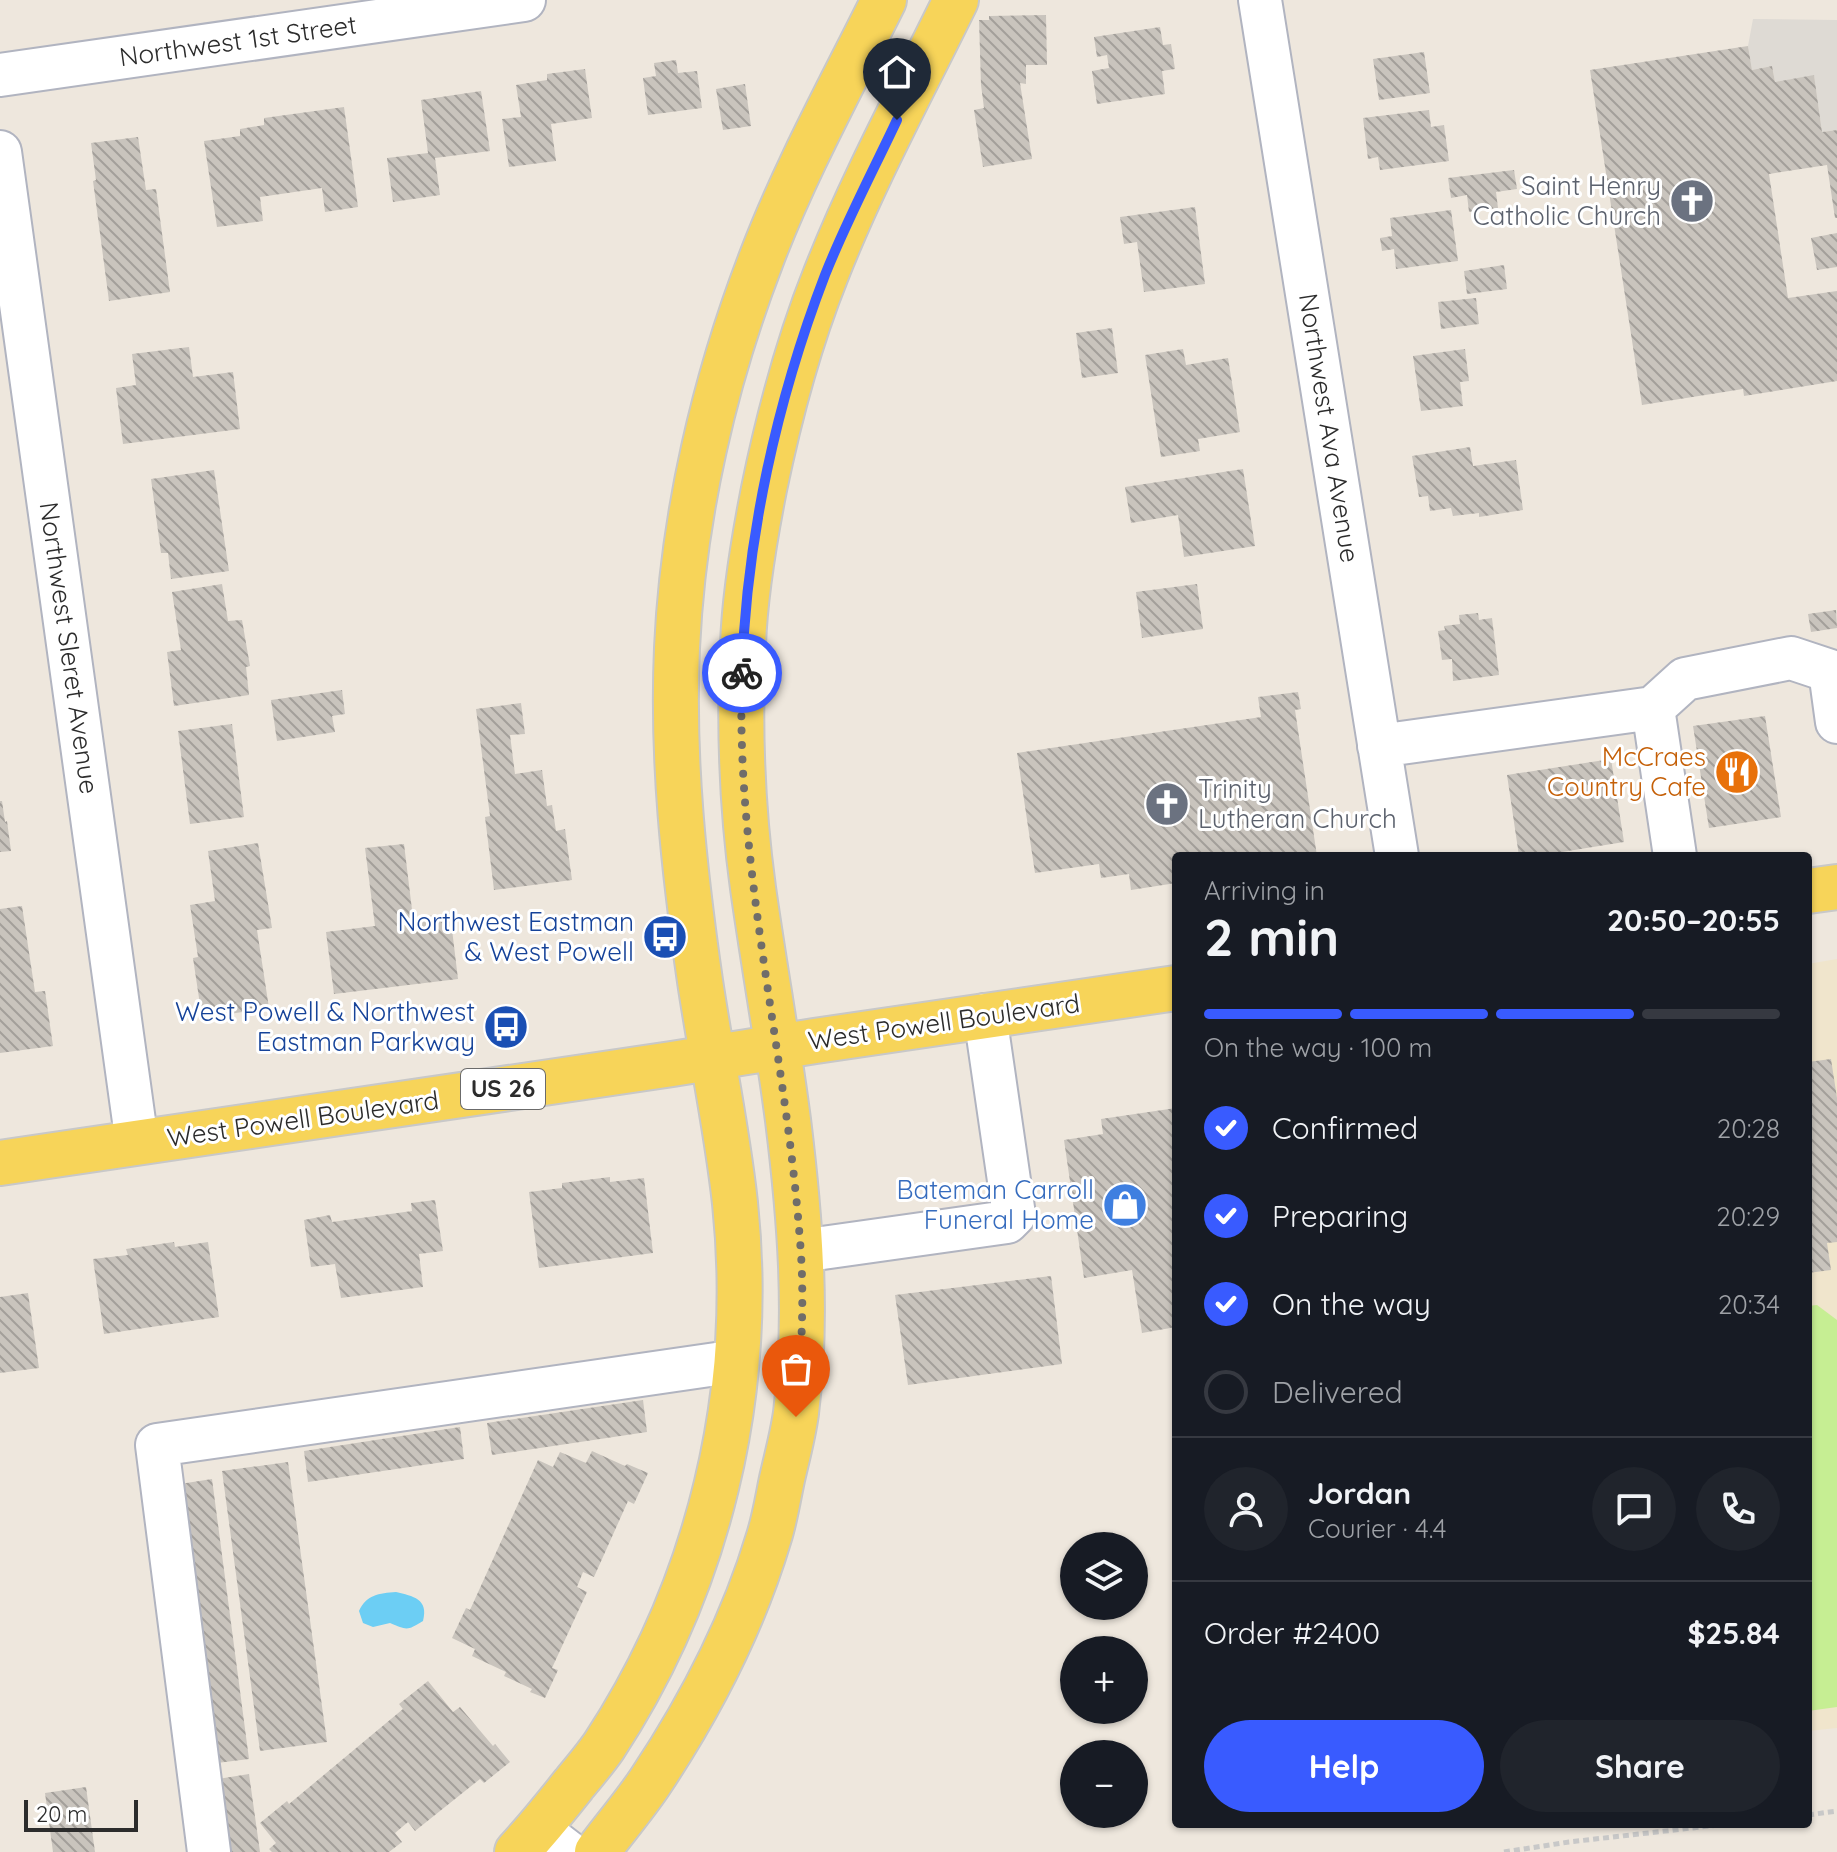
<!DOCTYPE html>
<html lang="en">
<head>
<meta charset="utf-8">
<style>
	body { margin:0; font-family:Quicksand,sans-serif; background:#20242c; color:#f1f3f6; height:100vh; display:flex; flex-direction:column; font-size:30px; white-space:nowrap }
	* { box-sizing:border-box; margin:0 }
	p { font-size:26px; color:#9ea1a6 }
	.icon { flex:none; width:44px; height:44px; fill:none; stroke:currentColor; stroke-width:2; stroke-linecap:round; stroke-linejoin:round }
	.map { position:relative; flex:1; overflow:hidden }
	.panel { position:absolute; left:1172px; top:852px; width:640px; height:976px; display:flex; flex-direction:column; background:#171b24; border-radius:8px; box-shadow:0 2px 6px #0004 }
	.panel>* { flex:none }
	.controls { position:absolute; left:1060px; top:1532px; display:grid; gap:16px }
	.controls a { display:grid; place-items:center; width:88px; height:88px; border-radius:50%; background:#171b24; box-shadow:0 2px 6px #0004; font-size:40px }
	.scale { position:absolute; left:24px; bottom:20px; width:114px; box-sizing:border-box; padding-left:8px; border:4px solid #2c2c2c; border-top:0; font-size:22px; line-height:28px; white-space:nowrap; color:#2c2c2c; -webkit-text-stroke:6px #fff; paint-order:stroke }
	.pin { position:absolute; display:grid; place-items:center; width:68px; height:68px; color:#fff; margin:-82px -34px; border-radius:50% 50% 50% 0; rotate:-45deg; box-shadow:0 0 8px #0007 }
	.pin .icon { rotate:45deg }
	.courier { position:absolute; display:grid; place-items:center; width:80px; height:80px; margin:-40px; border:6px solid #395bff; border-radius:50%; background:#fff; color:#222; box-shadow:0 2px 10px #0007 }
	.overview em { font-style:normal; font-weight:700 }
	.overview div { display:flex; flex-direction:column-reverse }
	.overview { display:flex; align-items:center; justify-content:space-between; height:136px; padding:0 32px }
	h1 { font-size:52px; font-weight:700; line-height:60px }
	.bar { display:grid; grid-template-columns:repeat(4,1fr); gap:12px 8px; align-content:center; height:96px; padding:0 32px }
	.bar i { height:10px; border-radius:6px; background:#363941 }
	.bar .current { background:#395bff }
	.bar p { grid-column:span 4 }
	.line { display:flex; align-items:center; gap:20px; padding:0 32px; border-top:2px solid #363941 }
	.line div { flex:1 }
	.round { display:grid; place-items:center; flex:none; width:84px; height:84px; border-radius:42px; background:#20242c }
	ol { padding:0 32px; list-style:none }
	li { display:flex; align-items:center; gap:24px; height:88px }
	li p { margin-inline-start:auto }
	li .icon { padding:8px; border-radius:50%; background:#395bff; color:#fff; stroke-width:4 }
	li:last-child { color:#9ea1a6 }
	li i { width:44px; height:44px; border:4px solid #363941; border-radius:50% }
	.primary-button { display:flex; gap:16px; margin-top:auto; padding:16px 32px }
	.primary-button a { flex:1; height:92px; border-radius:48px; background:#395bff; color:#fff; font-size:32px; font-weight:700; line-height:92px; text-align:center }
	.primary-button a+a { background:#20242c; color:#f1f3f6 }
	.map>svg:first-child { display:block }
</style>
</head>
<body>
<div class="map">
<svg width="1837" height="1852" viewBox="0 0 1837 1852">
	<defs>
		<pattern id="building-back-hatch" width="6" height="6" patternUnits="userSpaceOnUse" patternTransform="scale(2)"><rect width="6" height="6" fill="#c9c4bd"/><path d="M-1 5l2 2M0 0l6 6M5-1l2 2" fill="none" stroke="#a39f9a"/></pattern>
	</defs>
	<rect width="100%" height="100%" fill="#eee7dd"/>
	<path fill="#f0e5cc" d="M1837,959v769l-29,3v-767z"/>
	<path fill="#c6ee93" d="M1817,1305l20,15v387l-29,4v-405z"/>
	<path fill="#dedad4" d="M1753,19l84,1v110l-15,2 -8,-56 -39,6 -3,-16 -20,4 -4,-24z"/>
	<path fill="#6ccef4" d="M396,1592c17,4 33,7 27,29 -16,10 -16,9 -33,2l-17,4 -10,-4 -4,-12c7,-16 20,-18 37,-19z"/>
	<path fill="url(#building-back-hatch)" d="M1046,15l1,50h-21v19l-6,-1 12,76 -49,8 -9,-57 10,-2 -3,-23 -2,-65h10v-4z
		M1160,27l3,18 8,-1 4,25 -13,2 3,23 -68,10 -5,-33 17,-3 -2,-13 -10,2 -3,-20z
		M1748,46l4,24 20,-4 3,16 39,-7 8,57 15,-2v88h-2l-8,-53 -58,9 19,124 49,-7v90l-93,15 -1,-7 -101,16 -52,-335z
		M1424,52l6,41 -51,7 -6,-41z
		M676,60l2,13 19,-2 5,37 -54,7 -5,-37 13,-2 -2,-13z
		M585,69l7,49 -41,6 5,37 -47,6 -7,-48 19,-2 -5,-32 31,-5v-6z
		M745,84l6,42 -28,4 -7,-41z
		M481,91l9,60 -55,7 5,37 -47,7 -6,-44 41,-5 -7,-53z
		M344,107l14,100 -33,5 -3,-24 -62,9 3,24 -46,6 -13,-86 36,-5v-7l24,-4v-7z
		M1429,110l2,17 13,-2 5,36 -69,9 -2,-13 -10,2 -5,-41z
		M138,137l8,53 10,-1 14,103 -61,9 -16,-120 3,-1 -5,-37z
		M1514,170l3,19 -21,3 2,16 -29,4 -2,-17 -16,3 -3,-20z
		M1195,207l10,77 -61,8 -7,-50 -13,2 -4,-27z
		M1451,210l7,51 -62,8 -2,-20 -12,2 -2,-13 12,-2 -2,-18z
		M1837,233v34l-20,3 -6,-32z
		M1504,265l3,24 -40,5 -3,-23z
		M1476,298l3,26 -38,5 -3,-27z
		M1112,328l6,45 -36,5 -6,-45z
		M189,347l4,30 40,-5 7,57 -117,15 -7,-56 20,-3 -4,-31z
		M1183,349l3,16 42,-7 12,74 -42,7 2,12 -39,6 -16,-102z
		M1465,349l4,32 -9,1 3,24 -42,5 -8,-55z
		M1470,447l3,19 43,-6 7,50 -44,7v-4l-26,3 -2,-8 -21,3 -2,-15 -9,1 -7,-41z
		M1243,469l12,77 -71,11 -6,-42 -47,8 -6,-36z
		M214,470l15,101 -58,8 -3,-26h-7l-10,-74z
		M222,584l6,37 14,-1 8,46 -4,1 3,28 -75,11 -7,-54 14,-2 -9,-58z
		M1197,584l6,45 -61,9 -6,-46z
		M1836,610l1,18 -26,4 -3,-18z
		M1478,613l1,7 13,-2 7,57 -46,6 -1,-22 -10,1 -4,-29 7,-1 -1,-4 16,-2 -1,-9z
		M342,690l3,24 -13,2 3,16 -58,9 -6,-41z
		M1298,692l3,17 -6,1 22,146h-141v27l-45,7 -2,-16 -28,4 -2,-14 -64,9 -18,-120 244,-36 -3,-20z
		M521,703l4,31 -15,1 5,39 27,-4 5,36 5,-1 4,26 9,-2 7,51 -78,10 -9,-73 5,-1 -14,-107z
		M1765,716l16,101 -72,11 -16,-102z
		M232,724l12,93 -54,7 -12,-93z
		M1611,759l13,83 -87,14h-18l-12,-81z
		M0,801h2l3,21 2,-1 4,30 -11,1z
		M258,843l14,85 -15,2 12,78 -67,10 -9,-60 5,-1 -8,-52 25,-4 -7,-50z
		M404,844l9,74 37,-5 8,66 -124,15 -8,-62 49,-6 -10,-78z
		M22,906l13,86 10,-1 8,55 -53,7v-144z
		M1831,1059l6,39v144l-10,1 4,27 -23,3v-211z
		M1176,1108v219l-34,6 -10,-63 -48,8 -20,-138 39,-6 -2,-15z
		M610,1177v5l34,-4 9,75 -114,15 -10,-76 33,-4v-5z
		M435,1200l8,51 -24,3 4,33 -82,11 -6,-34 -24,3 -7,-47 26,-5 2,7 80,-11 -1,-8z
		M174,1242l1,5 33,-5 11,75 -115,17 -11,-75 35,-4 -2,-6z
		M1051,1276l11,88 -154,21 -13,-90z
		M28,1293l11,75 -39,5v-76z
		M643,1400l4,32 -155,23 -5,-32z
		M460,1427l4,32 -156,23 -4,-31z
		M592,1451l33,15 2,-2 21,9 -14,31 -6,-3 -34,76 -11,-5 -6,15 10,5 -35,76 6,2 -13,28 -15,-6 2,-3 -28,-13 2,-4 -34,-16 3,-7 -23,-11 14,-30 4,2 68,-150 15,7 7,-15 26,11z
		M288,1462l39,280 -67,9 -38,-280z
		M212,1479l37,280 -32,4 -37,-279z
		M428,1681l25,31 7,-5 33,39 2,-2 15,18 -26,21 -4,-4 -65,52 -7,-9 -13,11 7,9 -13,10h-117l-3,-3 7,-6 -16,-20 27,-22 2,3 114,-95 -4,-5z
		M249,1774l11,78h-32l-10,-73z
		M86,1787l9,65h-42l-8,-59z"/>
	<g fill="none" stroke-linecap="round" stroke-linejoin="round">
		<g stroke="#b1b4c0" stroke-width="46">
			<path id="minor" d="M1260,0l137,856
				M0,75l524,-75
				M0,152l137,991
				M1653,708l22,148
				M1379,746l274,-38 32,-29 106,-21 39,13 7,51
				M801,1251l206,-29 7,-7 -29,-200
				M538,1829l30,23
				M209,1852l-52,-407 580,-84"/>
		</g>
		<g stroke="#c8c8c8" stroke-width="48">
			<path id="major" d="M1808,891l29,-4
				M0,1163l672,-99 143,-23 361,-53
				M517,1852c20,-22 38,-44 57,-68 10,-12 21,-25 30,-38 105,-160 151,-353 131,-543 -8,-74 -24,-148 -35,-222 -16,-111 -28,-221 -23,-333 6,-132 37,-267 85,-391 34,-89 80,-172 122,-257
				M597,1852c17,-23 37,-46 53,-70 50,-75 93,-158 119,-245 6,-19 9,-39 13,-58 5,-22 11,-44 14,-66 12,-98 4,-196 -8,-293 -10,-77 -24,-154 -35,-232 -11,-80 -14,-163 -10,-244 2,-52 11,-104 21,-155 15,-73 34,-145 62,-215 37,-94 86,-184 130,-274"/>
		</g>
		<path stroke="#c8c8c8" stroke-width="5" stroke-dasharray="6 4" stroke-linecap="butt" d="M1808,1815l29,-4
			M1504,1852l65,-10 158,-18"/>
		<use href="#minor" stroke="#fff" stroke-width="42"/>
		<use href="#major" stroke="#f7d459" stroke-width="44"/>
	</g>
	<g fill="none" stroke-linecap="round" stroke-linejoin="round">
		<path stroke="#706d6a" stroke-width="8" stroke-dasharray="0 14.4" d="M742,673c-7,192 44,378 58,568 5,58 1,118 -4,176"/>
		<path stroke="#395bff" stroke-width="10" d="M742,673c4,-134 35,-273 83,-398 21,-53 48,-104 72,-155"/>
	</g>
	<defs>
		<g id="church-disc" transform="scale(2.3)"><circle r="9.5" fill="#6b7280" stroke="#fff"/><path d="M-1.2-6h2.4v3.5h3.3v2.4h-3.3V6h-2.4V-.1h-3.3v-2.4h3.3Z" fill="#fff"/></g>
		<g id="restaurant-disc" transform="scale(2.3)"><circle r="9.5" fill="#e8710a" stroke="#fff"/><path d="M-5-6h1v4h1v-4h1v4h1v-4h1v5L-1.5 .5V6h-2V.5L-5-1ZM5-6V6H3V1.5H1.5Q1.5-4 5-6Z" fill="#fff"/></g>
		<g id="bus-disc" transform="scale(2.3)"><circle r="9.5" fill="#1a4fb4" stroke="#fff"/><path d="M-5-6H5V4H4V6H2V4H-2V6H-4V4H-5ZM-3.5-4V0h7V-4ZM-3.5 1.2v1.5H-2V1.2ZM2 1.2v1.5H3.5V1.2Z" fill="#fff"/></g>
		<g id="shop-disc" transform="scale(2.3)"><circle r="9.5" fill="#3f7fe0" stroke="#fff"/><path d="M-5-2.5h2.3a2.7 3.5 0 0 1 5.4 0H5L5.5 6h-11ZM-1.5-2.5h3a1.5 2.3 0 0 0-3 0Z" fill="#fff"/></g>
	</defs>
	<g fill-rule="evenodd">
		<use href="#church-disc" x="1692" y="201"/>
		<use href="#restaurant-disc" x="1737" y="772"/>
		<use href="#church-disc" x="1167" y="804"/>
		<use href="#bus-disc" x="665" y="937"/>
		<use href="#bus-disc" x="506" y="1027"/>
		<use href="#shop-disc" x="1125" y="1205"/>
	</g>
	<g text-anchor="middle" stroke-width="6" stroke-linejoin="round" paint-order="stroke">
		<rect fill="#fff" stroke="#6b6b6b" stroke-width="2" x="461" y="1069" width="84" height="40" rx="6"/>
		<g font-size="24" font-weight="bold" fill="#2c2c2c">
			<text x="503" y="1097">US 26</text>
		</g>
		<g font-size="26" fill="#2c2c2c" stroke="#fff">
			<text transform="translate(238 41) rotate(-8)" y="9">Northwest 1st Street</text>
			<text transform="translate(1329 428) rotate(81)" y="9">Northwest Ava Avenue</text>
			<text transform="translate(69 648) rotate(82)" y="9">Northwest Sleret Avenue</text>
			<text transform="translate(944 1022) rotate(-8)" y="9">West Powell Boulevard</text>
			<text transform="translate(303 1119) rotate(-8)" y="9">West Powell Boulevard</text>
		</g>
		<g font-size="26" fill="#5b616d" stroke="#fff" text-anchor="end">
			<text x="1661" y="195">Saint Henry<tspan x="1661" dy="30">Catholic Church</tspan></text>
			<text x="1198" y="798" text-anchor="start">Trinity<tspan x="1198" dy="30">Lutheran Church</tspan></text>
		</g>
		<g font-size="26" fill="#c56008" stroke="#fff" text-anchor="end">
			<text x="1706" y="766">McCraes<tspan x="1706" dy="30">Country Cafe</tspan></text>
		</g>
		<g font-size="26" fill="#164399" stroke="#fff" text-anchor="end">
			<text x="634" y="931">Northwest Eastman<tspan x="634" dy="30">&amp; West Powell</tspan></text>
			<text x="475" y="1021">West Powell &amp; Northwest<tspan x="475" dy="30">Eastman Parkway</tspan></text>
		</g>
		<g font-size="26" fill="#366cbe" stroke="#fff" text-anchor="end">
			<text x="1094" y="1199">Bateman Carroll<tspan x="1094" dy="30">Funeral Home</tspan></text>
		</g>
	</g>
</svg>
<div class="controls">
<a><svg class="icon" aria-label="layers" viewBox="0 0 24 24"><path d="M12 4l9 5-9 5-9-5zM3 14l9 5 9-5"/></svg></a>
<a>+</a>
<a>−</a>
</div>
<div class="scale">20 m</div>
<div class="pin" style="left:796px;top:1417px;background:#ea580c"><svg class="icon" aria-label="bag" viewBox="0 0 24 24"><path d="M5 8h14l-1 12H6zM9 8a3 3 0 0 1 6 0"/></svg></div>
<div class="pin" style="left:897px;top:120px;background:#1f2937"><svg class="icon" aria-label="home" viewBox="0 0 24 24"><path d="M3 11l9-7 9 7M6 9v11h12V9"/></svg></div>
<div class="courier" style="left:742px;top:673px"><svg class="icon" aria-label="bike" viewBox="0 0 24 24"><circle cx="6" cy="16" r="4"/><circle cx="18" cy="16" r="4"/><path d="M6 16l4-8h5l3 8M10 8l3 8H6M13 5h3"/></svg></div>
<section class="panel">
<div class="overview"><div><h1>2 min</h1><p>Arriving in</p></div><em>20:50–20:55</em></div>
<div class="bar"><i class="current"></i><i class="current"></i><i class="current"></i><i></i><p>On the way · 100 m</p></div>
<ol>
<li><svg class="icon" aria-label="check" viewBox="0 0 24 24"><path d="M5 12l5 5 9-10"/></svg>Confirmed<p>20:28</p></li>
<li><svg class="icon" aria-label="check" viewBox="0 0 24 24"><path d="M5 12l5 5 9-10"/></svg>Preparing<p>20:29</p></li>
<li><svg class="icon" aria-label="check" viewBox="0 0 24 24"><path d="M5 12l5 5 9-10"/></svg>On the way<p>20:34</p></li>
<li><i></i>Delivered</li>
</ol>
<div class="line" style="height:144px"><a class="round"><svg class="icon" aria-label="person" viewBox="0 0 24 24"><circle cx="12" cy="8" r="4"/><path d="M4 21q1-7 8-7t8 7"/></svg></a><div><b>Jordan</b><p>Courier · 4.4</p></div><a class="round"><svg class="icon" aria-label="chat" viewBox="0 0 24 24"><path d="M4 5h16v11H9l-5 4z"/></svg></a><a class="round"><svg class="icon" aria-label="phone" viewBox="0 0 24 24"><path d="M5 4h4l2 5-3 2q2 4 5 5l2-3 5 2v4C11 20 4 13 5 4z"/></svg></a></div>
<div class="line" style="height:104px"><div>Order #2400</div><b>$25.84</b></div>
<div class="primary-button"><a>Help</a><a>Share</a></div>
</section>
</div>
</body>
</html>
